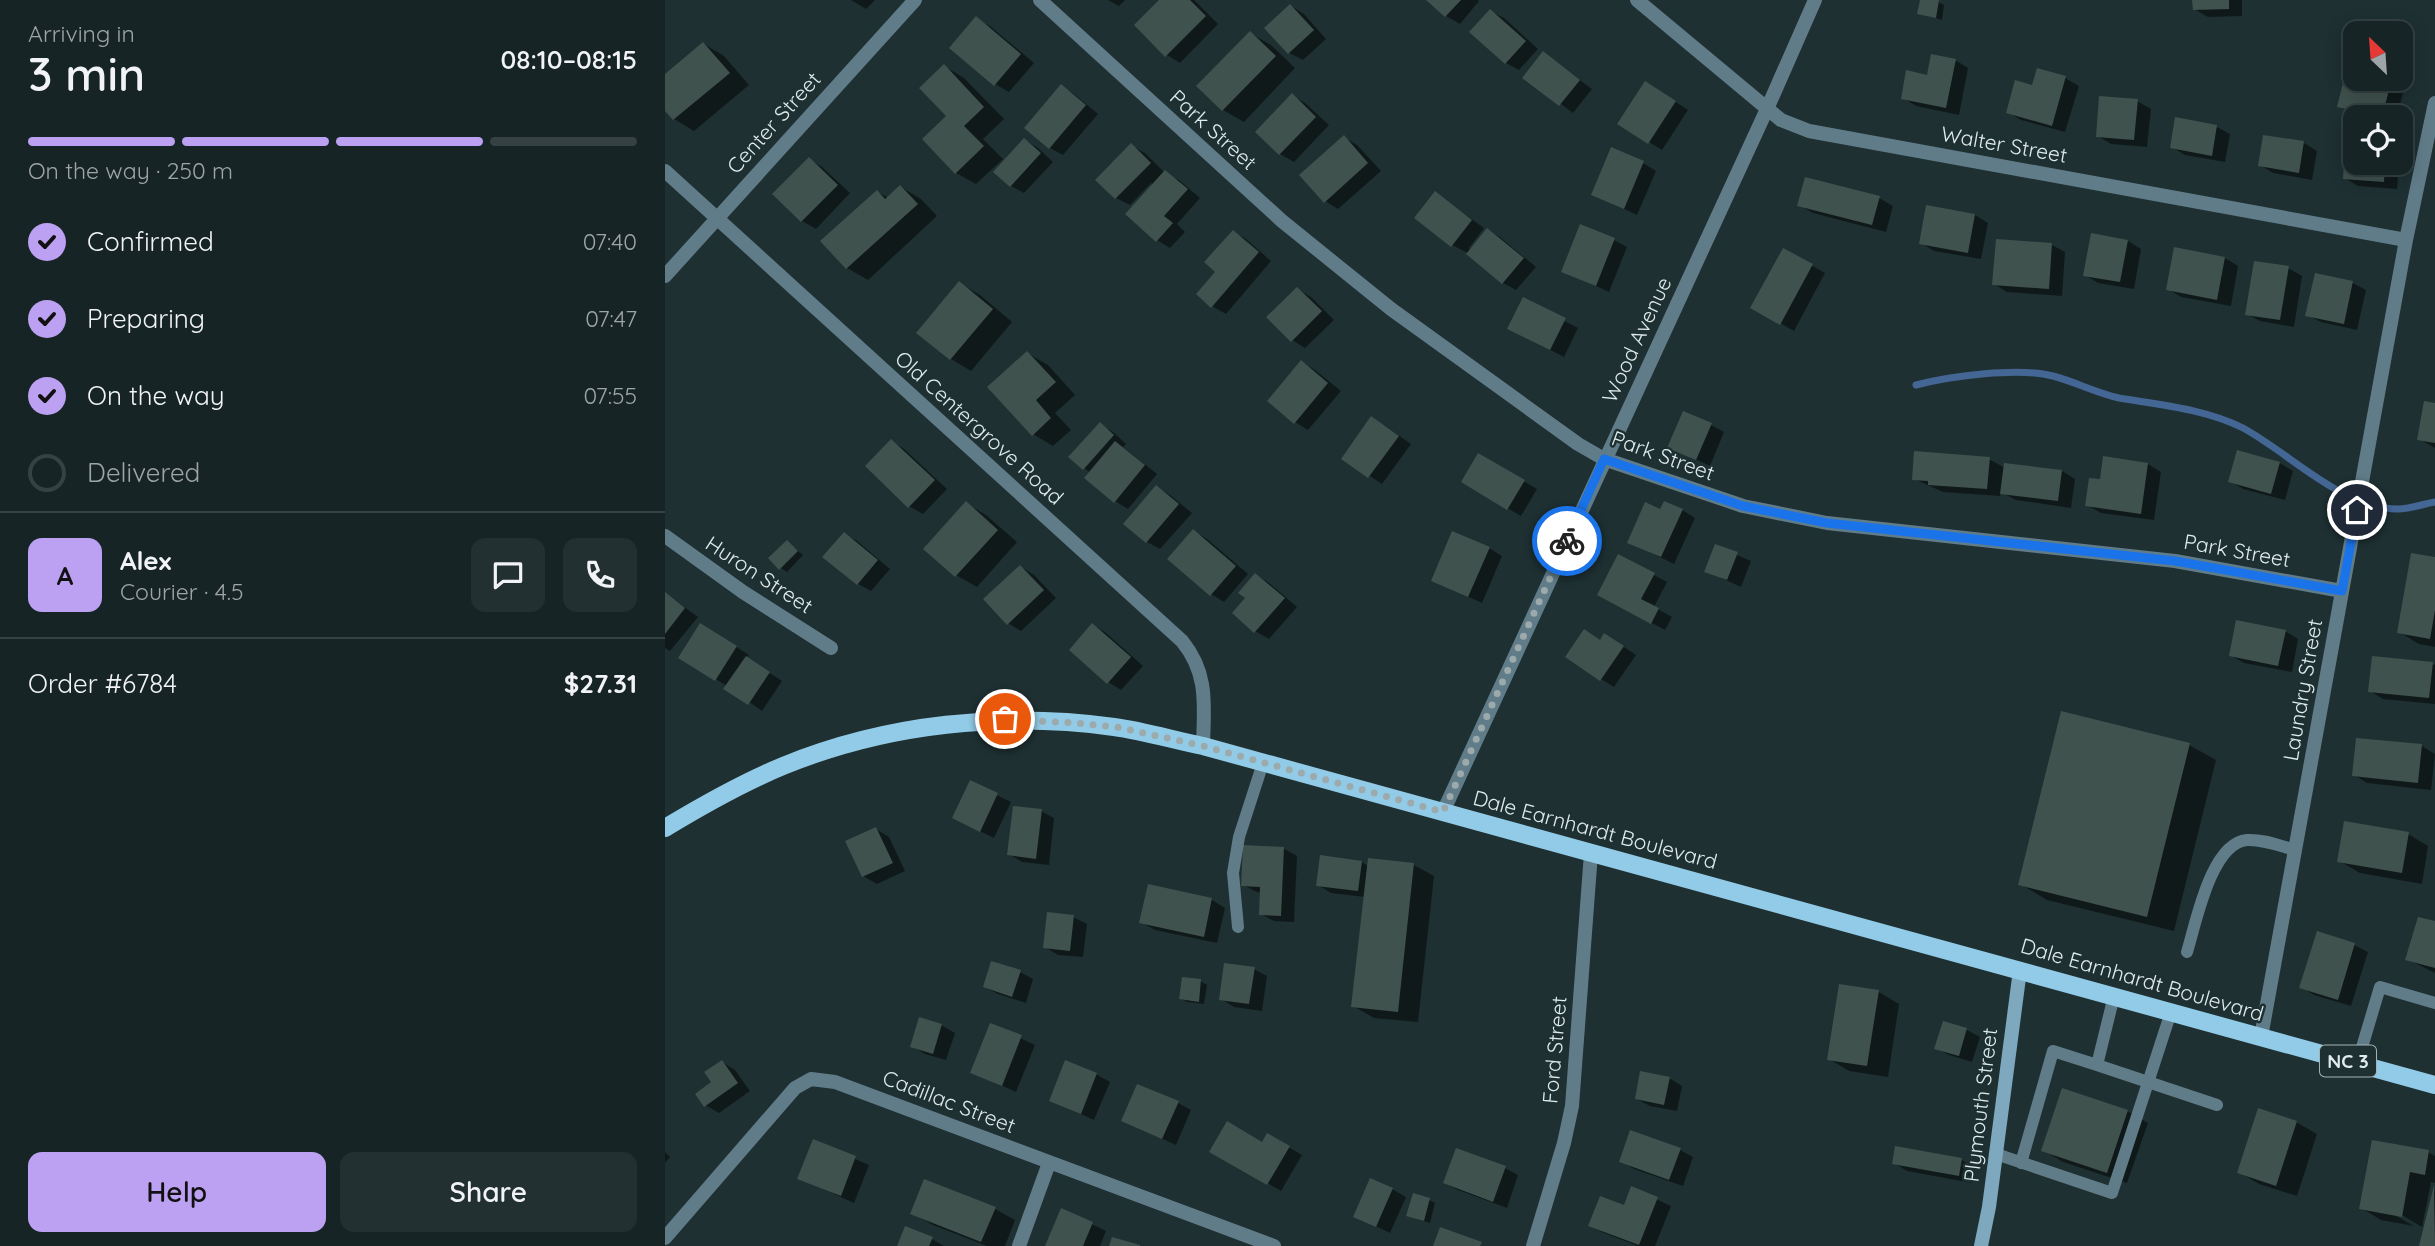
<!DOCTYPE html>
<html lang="en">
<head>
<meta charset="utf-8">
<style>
	body { margin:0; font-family:Quicksand,sans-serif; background:#233032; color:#f1f3f6; height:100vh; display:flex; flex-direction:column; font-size:26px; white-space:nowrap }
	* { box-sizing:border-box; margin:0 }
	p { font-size:23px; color:#9ea4a7 }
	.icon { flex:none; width:38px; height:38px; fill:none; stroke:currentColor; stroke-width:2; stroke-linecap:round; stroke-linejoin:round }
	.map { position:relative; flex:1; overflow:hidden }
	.side { display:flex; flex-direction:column; background:#162426; width:665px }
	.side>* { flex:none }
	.needle { width:46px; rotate:335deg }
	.controls { position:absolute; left:1678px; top:21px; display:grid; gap:14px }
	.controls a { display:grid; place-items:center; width:70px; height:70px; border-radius:14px; background:#162426; box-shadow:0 4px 18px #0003,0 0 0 2px #354143; font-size:35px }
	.pin { position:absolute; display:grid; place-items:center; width:60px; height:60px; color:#fff; margin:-30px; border:4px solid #fff; border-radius:50%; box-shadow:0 2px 7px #0007 }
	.courier { position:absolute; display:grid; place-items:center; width:70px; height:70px; margin:-35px; border:5px solid #1a73e8; border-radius:50%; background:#fff; color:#222; box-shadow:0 2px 9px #0007 }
	.headline em { font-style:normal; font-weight:600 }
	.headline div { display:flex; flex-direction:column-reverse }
	.headline { display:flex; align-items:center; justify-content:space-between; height:119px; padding:0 28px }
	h1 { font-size:46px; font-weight:600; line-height:52px }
	.bar { display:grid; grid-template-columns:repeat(4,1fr); gap:10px 7px; align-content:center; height:84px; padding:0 28px }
	.bar i { height:9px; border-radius:5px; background:#354143 }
	.bar .selected { background:#bca0f2 }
	.bar p { grid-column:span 4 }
	.line { display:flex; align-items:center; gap:18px; padding:0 28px; border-top:2px solid #354143 }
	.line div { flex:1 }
	.round { display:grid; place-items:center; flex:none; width:74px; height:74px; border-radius:14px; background:#233032 }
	ol { padding:0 28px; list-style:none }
	li { display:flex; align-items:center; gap:21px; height:77px }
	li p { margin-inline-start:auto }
	li .icon { padding:7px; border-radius:50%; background:#bca0f2; color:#111; stroke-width:4 }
	li:last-child { color:#9ea4a7 }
	li i { width:38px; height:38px; border:4px solid #354143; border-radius:50% }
	.cta { display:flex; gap:14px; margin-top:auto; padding:14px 28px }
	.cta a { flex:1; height:80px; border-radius:14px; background:#bca0f2; color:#111; font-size:28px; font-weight:600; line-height:80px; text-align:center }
	.cta a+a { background:#233032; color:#f1f3f6 }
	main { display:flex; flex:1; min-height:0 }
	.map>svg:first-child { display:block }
</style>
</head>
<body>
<main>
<section class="side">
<div class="headline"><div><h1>3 min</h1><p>Arriving in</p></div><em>08:10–08:15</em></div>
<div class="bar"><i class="selected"></i><i class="selected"></i><i class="selected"></i><i></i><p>On the way · 250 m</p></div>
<ol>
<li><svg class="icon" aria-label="check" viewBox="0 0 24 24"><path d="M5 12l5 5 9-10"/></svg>Confirmed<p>07:40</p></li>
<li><svg class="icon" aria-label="check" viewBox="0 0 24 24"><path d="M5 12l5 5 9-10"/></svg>Preparing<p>07:47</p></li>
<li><svg class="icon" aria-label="check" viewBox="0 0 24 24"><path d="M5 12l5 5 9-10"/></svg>On the way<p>07:55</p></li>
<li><i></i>Delivered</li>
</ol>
<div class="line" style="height:126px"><b class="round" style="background:#bca0f2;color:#111">A</b><div><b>Alex</b><p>Courier · 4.5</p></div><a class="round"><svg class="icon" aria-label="chat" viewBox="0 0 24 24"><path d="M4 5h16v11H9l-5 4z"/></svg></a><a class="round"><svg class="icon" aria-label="phone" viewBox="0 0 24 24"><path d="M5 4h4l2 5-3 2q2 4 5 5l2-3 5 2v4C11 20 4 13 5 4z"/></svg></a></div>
<div class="line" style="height:91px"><div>Order #6784</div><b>$27.31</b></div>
<div class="cta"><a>Help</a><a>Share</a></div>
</section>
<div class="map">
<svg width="1770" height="1246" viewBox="0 0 1770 1246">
	<rect width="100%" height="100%" fill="#1e3032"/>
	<path fill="#0007" d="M186,0h24l-9,9z
		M443,0h17l-6,6z
		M496,0h33l24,24 -38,39 -13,-8z
		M763,0h50l1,1 -19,23 -14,-8z
		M1256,0l17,2 6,3 -2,15 -23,-7z
		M1529,0h48v16l-34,1 -14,-8z
		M626,6l13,8 22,25 -23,21 -14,-7 -22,-25z
		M825,11l14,7 34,31 -19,21 -13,-7z
		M311,19l14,7 44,37 -25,29 -14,-8 -43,-36z
		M585,33l21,12 24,23 -51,54 -21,-12 -24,-24z
		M39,44l20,12 25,29 -55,46 -20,-12 -9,-10v-32z
		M879,54l48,35 -19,24 -48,-36z
		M1290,60l13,8 -9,47 -43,-9 -13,-8 26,-21z
		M279,66l20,12 40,41 -21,20 20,20 -27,25 -20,-11z
		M1683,73l7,2v4h14l21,5 13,8 -6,25h-29l-15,-3 -14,-8z
		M1400,78l14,8 -14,46 -44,-12 -13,-8 25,-25z
		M396,86l13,8 24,20 -35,41 -13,-7z
		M994,91l29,19 -26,40 -13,-8z
		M627,95l13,8 24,22 -35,37 -14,-8 -23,-22z
		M1472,101l14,8 -4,38 -36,-3 -13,-8z
		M1552,127l13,7 -5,28 -40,-7 -13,-8z
		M679,137l13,8 24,26 -43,38 -13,-8z
		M1600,137l39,6 13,8 -5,29 -39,-7 -13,-8z
		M360,140l13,8 15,14 -29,31 -13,-7z
		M467,146l13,7 20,20 14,7 21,18 -23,26 8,8 -15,16 -13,-8 -3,-55 -3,-2 -21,22 -14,-7z
		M1682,152h8v11h44l-2,26 -39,-3 -13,-8z
		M144,159l13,8 28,26 -34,36 -14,-8 -28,-27z
		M978,163l13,8 -19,44 -44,-21z
		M236,187l20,12 16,17 -69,64 -21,-12 -24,-27 54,-49 12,6z
		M770,193l49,35 -15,20 3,2 16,-20 13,8 35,29 -20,23 -13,-7 -37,-31 -14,-7z
		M1214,198l14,8 -7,26 -73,-19 -14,-8z
		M1310,215l13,8 -7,36 -47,-8 -13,-8z
		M568,232l13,7 25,22 -45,53 -14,-8 6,-34z
		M1427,235l36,6 13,8 -7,40 -36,-6 -13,-8z
		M949,240l13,7 -18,45 -45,-21z
		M1387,245l13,7 -3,44 -55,-4 -13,-8z
		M1119,250l41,23 -31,58 -42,-24z
		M1511,250l49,8 13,8 -7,40 -50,-9 -13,-8z
		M1623,268l14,8 -8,51 -34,-6 -13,-7z
		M1651,275l37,8 13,7 -9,40 -36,-8 -14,-7z
		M294,283l21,12 32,27 -41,49 -20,-12z
		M632,289l14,8 23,23 -29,28 -13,-8z
		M859,300l54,28 -14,29 -41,-21z
		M362,353l21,12 27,30 -20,18 16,17 -18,16 -20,-12z
		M637,362l13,8 26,21 -33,39 -13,-8z
		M1770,405v43l-16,-9z
		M435,424l13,8 13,12 -3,3 34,27 -29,35 -13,-8 -24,-28 -7,-5z
		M1046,425l13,7 -14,34 -41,-19z
		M720,426l26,18 -29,40 -38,-25z
		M226,441l13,8 43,40 -24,25 -14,-8z
		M1573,452l42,11 13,8 -8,29 -42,-11 -13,-8z
		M814,455l58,34 -16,27 -58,-34z
		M1324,459l16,9 57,3 13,8 -4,29 -55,-8 -15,-8 -1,4 -57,-4 -29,-13z
		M1483,464l13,8 -7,48 -53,-7 -14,-8 15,-24z
		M492,487l13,8 22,18 -32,36 -13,-7z
		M301,503l20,12 31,27 -40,45 -21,-12z
		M1017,510l13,8 -21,46 -45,-22 32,-31z
		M528,531l14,8 41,35 -24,28 -13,-8z
		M179,534l13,7 33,28 -19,22 -13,-7z
		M122,542l16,13 -16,17 -6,-4z
		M1051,546l35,15 -10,26 -35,-16z
		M824,548l13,8 -20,47 -48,-22z
		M1770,559v88l-16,-3 -20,-12z
		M356,567l13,8 22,23 -35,33 -13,-8z
		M591,575l13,8 28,24 -28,32 -14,-8 -21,-18 13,-15z
		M989,575l13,7 -13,25 18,10 -7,13 -53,-28z
		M0,593l33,24 -28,34 -5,-3z
		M428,625l13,8 37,33 -22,24 -13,-8z
		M1620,631l13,8 -6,33 -48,-9 -14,-8z
		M49,633l35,22 -2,3 35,23 -20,30 -35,-25 -46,-28z
		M936,642l17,1 18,12 -22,32 -13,-8z
		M1768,664l2,1v39l-52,-5 -13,-8z
		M1693,740l64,6 13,8 -4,36 -64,-7 -13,-8z
		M1524,745l27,15 -42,171 -127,-31 -27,-16z
		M305,782l41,20 -17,36 -27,-13z
		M376,811l13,7 -5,47 -27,-3 -13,-8z
		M211,829l13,8 16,34 -28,13 -14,-8z
		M1743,834l20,12 -6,38 -62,-11 -21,-12z
		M618,848l14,8 -3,66 -20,-1 -13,-7 1,-21 -5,-1 -14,-7z
		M704,860l45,5 20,11 -16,146 -44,-4 -21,-12 12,-109 -34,-4 -13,-8 44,-23 6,4z
		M485,886l62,14 13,8 -8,35 -62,-13 -14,-8z
		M408,917l14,7 -4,33 -25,-2 -13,-8z
		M1770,923v50l-28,-14z
		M1689,945l14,7 -17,54 -37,-11 -13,-8z
		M589,969l13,7 -5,35 -28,-4 -13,-8z
		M355,972l13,7 -7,24 -28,-9 -13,-7z
		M535,981l7,4 -3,19 -17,-2 -6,-4z
		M1214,992l20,12 -11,73 -39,-6 -20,-12z
		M1279,1023l23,7 13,7 -8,25 -23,-7 -13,-7z
		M276,1025l14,8 -9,27 -21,-6 -13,-8z
		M326,1025l44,20 -19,47 -44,-20z
		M57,1062l13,8 15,21 -31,22 -14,-8z
		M431,1074l14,8 -16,38 -43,-20z
		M1004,1078l13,8 -5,25 -27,-5 -13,-7z
		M513,1103l13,7 -15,35 -53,-24z
		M1462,1111l21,12 -21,60 -64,-21 -20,-12z
		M1631,1122l21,12 -20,62 -38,-12 -20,-12z
		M603,1135l34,20 -21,36 -70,-40 52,-7z
		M149,1141l55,24 -15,38 -55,-25z
		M1232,1148l65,12 13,8 -3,15 -65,-12 -13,-8z
		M1015,1150l13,7 -10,29 -49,-17 -13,-8z
		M0,1152l5,5 -5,6z
		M1763,1152l7,4v27l-4,-1 -9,45 -27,-16 -2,3 21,12 -33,-6 -20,-12z
		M840,1168l13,7 -11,33 -49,-18 -13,-7z
		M967,1188l39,18 -16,40h-17l-34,-13 -14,-7 35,-19z
		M727,1189l14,8 -16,36 -35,-17z
		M1770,1189v57h-14l4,-16z
		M764,1200l6,3 -5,20 -16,-5z
		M330,1209l20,11 -10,26h-18l-54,-21 -21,-12z
		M397,1210l44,21 -6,15h-53z
		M267,1239l12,7h-45z"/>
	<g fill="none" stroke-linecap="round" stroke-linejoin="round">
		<path stroke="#446694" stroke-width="7" d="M1251,385c35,-9 102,-18 137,-9 23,6 43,17 66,22 41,7 87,11 124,30 48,26 98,80 155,81 12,0 25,-5 37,-7"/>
	</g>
	<path fill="#40524e" d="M494,0h31l16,16 -41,41 -31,-32z
		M761,0h35l-16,17z
		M1255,0h19l-3,18 -19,-4z
		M1527,0h37v9l-36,1z
		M625,4l24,26 -26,24 -24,-26z
		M825,9l36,32 -21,23 -36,-32z
		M311,16l45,38 -27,32 -45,-38z
		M585,31l26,25 -54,55 -26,-25z
		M38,42l27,31 -57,47 -8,-9v-37z
		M878,51l37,29 -21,26 -37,-28z
		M1266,54l25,5 -10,49 -45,-9 5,-29 21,5z
		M279,64l40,43 -20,19 20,20 -29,28 -33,-35 24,-23 -27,-28z
		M1372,68l29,8 -14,50 -46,-13 9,-33 17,5z
		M1681,71l9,3v5h21l15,3 -9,35 -45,-10z
		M980,81l31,20 -28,43 -31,-20z
		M396,84l25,21 -37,44 -25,-21z
		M627,93l24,24 -37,38 -24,-23z
		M1434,96l39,3 -4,41 -38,-3z
		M1510,117l42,8 -5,31 -42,-8z
		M679,135l24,28 -44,40 -25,-28z
		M1598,135l41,6 -5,32 -41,-7z
		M359,138l17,15 -31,34 -17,-15z
		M466,143l20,20 -36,36 -20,-19z
		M946,147l33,14 -20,48 -33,-14z
		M1680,150l10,1v12h30l-1,19 -41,-3z
		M144,157l29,28 -37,37 -29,-28z
		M500,170l23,19 -24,27 9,7 -17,19 -31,-28z
		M1140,177l75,19 -8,29 -75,-19z
		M235,185l18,19 -72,65 -26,-28 57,-51 8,9z
		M770,191l37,29 -21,27 -37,-29z
		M1261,205l49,9 -7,39 -49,-9z
		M915,224l35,14 -19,48 -35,-14z
		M822,228l37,30 -22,26 -36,-30z
		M568,230l26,22 -48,56 -15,-14 19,-22 -11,-10z
		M1426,233l37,7 -8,42 -37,-6z
		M1331,239l56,4 -3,46 -57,-4z
		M1509,247l51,10 -8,43 -51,-10z
		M1118,248l30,16 -33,61 -30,-17z
		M1589,261l35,5 -9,54 -35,-5z
		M1650,273l38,8 -9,43 -39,-8z
		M294,281l34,28 -43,51 -34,-27z
		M632,287l25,24 -31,31 -25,-25z
		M858,297l43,21 -16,32 -43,-21z
		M362,351l29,31 -20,18 15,18 -19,18 -45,-49z
		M636,360l27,23 -34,41 -27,-23z
		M1759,401l11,2v40l-18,-3z
		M1018,411l29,12 -16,37 -29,-12z
		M706,416l28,20 -31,42 -27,-19z
		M435,422l14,13 -31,35 -15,-13z
		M226,439l44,41 -27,28 -43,-42z
		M450,441l30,24 -31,38 -30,-25z
		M1572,450l43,12 -9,32 -43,-12z
		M1249,451l76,6 -3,32 -59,-4v-4l-16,-1z
		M813,453l47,27 -18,30 -46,-28z
		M1438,456l45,7 -7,51 -56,-8 4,-28 11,1z
		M1339,463l58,7 -4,31 -58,-7z
		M491,485l23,19 -33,39 -23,-19z
		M301,501l32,29 -43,47 -32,-28z
		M999,501l19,8 -22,48 -34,-14 18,-41 15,7z
		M528,529l43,37 -26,30 -43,-37z
		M787,531l38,16 -22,50 -37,-16z
		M179,532l34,28 -21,25 -35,-28z
		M122,540l11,11 -19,19 -11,-12z
		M1050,544l23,8 -11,28 -23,-8z
		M1746,553l24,4v53l-5,29 -33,-6z
		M953,554l37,19 -14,26 18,9 -8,16 -54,-29z
		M355,565l24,25 -37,35 -24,-26z
		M590,573l30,25 -31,35 -22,-20 13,-15 -7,-5z
		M0,592l20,16 -20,26z
		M1571,620l50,10 -8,36 -49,-10z
		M35,623l37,23 -22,35 -37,-23z
		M427,623l39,34 -24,27 -38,-34z
		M919,629l16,11 4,-7 20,13 -24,35 -35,-24z
		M81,656l24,16 -22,33 -25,-16z
		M1707,656l61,6 -4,36 -61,-6z
		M1396,711l129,32 -43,174 -129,-32z
		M1691,738l66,6 -4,39 -66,-7z
		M305,780l28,13 -18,39 -28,-14z
		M348,806l29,3 -6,50 -29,-4z
		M1679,821l65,11 -7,41 -65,-11z
		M211,827l17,36 -31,14 -17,-36z
		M578,845l41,2 -3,69 -22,-1 1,-28 -19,-1z
		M655,855l42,6 -4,30 -42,-5z
		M703,858l46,5 -16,149 -47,-5z
		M483,884l64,14 -8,39 -65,-14z
		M382,912l27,3 -4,36 -27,-3z
		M1753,917l17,4v47l-30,-8z
		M1652,931l38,12 -17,57 -39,-12z
		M326,961l30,9 -9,27 -29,-10z
		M559,963l31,4 -6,37 -30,-4z
		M517,977l19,2 -2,23 -20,-3z
		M1174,984l40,6 -12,76 -40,-6z
		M254,1017l23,7 -9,30 -23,-7z
		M1278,1021l24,7 -8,28 -25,-7z
		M325,1023l32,12 -20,51 -32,-13z
		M57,1060l16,23 -34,24 -9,-13 16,-12 -7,-10z
		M400,1060l32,13 -16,41 -32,-13z
		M975,1071l30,6 -6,28 -29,-6z
		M472,1084l42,17 -17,38 -41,-18z
		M1397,1088l66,22 -21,63 -66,-22z
		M1593,1108l39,13 -21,65 -39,-13z
		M562,1121l35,21 5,-9 23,13 -23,39 -58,-33z
		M965,1130l51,18 -12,32 -50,-18z
		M148,1139l43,17 -15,40 -44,-17z
		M1707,1140l57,10 -4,25 -15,-3 -8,45 -43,-8z
		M1230,1146l67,12 -3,18 -67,-12z
		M791,1148l50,18 -13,36 -50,-19z
		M705,1178l23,10 -17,39 -23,-10z
		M259,1179l72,28 -15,35 -71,-28z
		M1769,1185l1,61h-16z
		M966,1186l27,11 -19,48 -51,-19 12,-30 24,9z
		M748,1193l17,5 -6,23 -18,-5z
		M396,1208l32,14 -10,24h-38z
		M240,1226l28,11 -4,9h-32z
		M775,1227l42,15 -2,4h-47z
		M447,1237l28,8v1h-31z"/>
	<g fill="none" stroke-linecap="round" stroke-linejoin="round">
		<path stroke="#617c89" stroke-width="12" d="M573,927l-5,-54 6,-36 24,-74
			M1522,952c9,-29 24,-109 60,-112 16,-1 33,6 48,10
			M1692,1064l23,-77 55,16
			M1432,1065l120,40
			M1331,1154l116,39 59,-181
			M1356,1163l32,-112 44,14 17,-69"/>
		<path stroke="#617c89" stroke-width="14" d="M375,0l242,221 109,88 187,135 26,15 139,47 84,17 348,38 167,30
			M972,0l144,120 28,11 597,109
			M0,171l517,470c27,33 22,65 21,105
			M0,276l250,-276
			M0,536l78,56 88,56
			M778,812l324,-703 48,-109
			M1596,1037l145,-797 29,-137
			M0,1238l130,-150 16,-9 24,3 439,164
			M354,1246l30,-83
			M868,1246l31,-103 8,-37 19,-253"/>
		<path stroke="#7da8be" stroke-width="14" d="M1316,1246l8,-39 31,-237"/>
		<path stroke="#92cbe7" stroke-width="18" d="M0,828c38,-23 77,-45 118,-62 105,-43 220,-54 331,-39 30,4 59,13 89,19l1232,339"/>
	</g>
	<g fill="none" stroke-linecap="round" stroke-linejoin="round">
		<path stroke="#9caaab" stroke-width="7" stroke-dasharray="0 12.6" d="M340,719l70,4 42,4 86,19 240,66 124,-271"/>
		<path stroke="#1a73e8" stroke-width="9" d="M902,541l37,-82 139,47 84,17 348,38 167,30 15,-81"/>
	</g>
	<g text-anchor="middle" stroke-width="5" stroke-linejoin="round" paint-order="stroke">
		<rect fill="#1e3032" stroke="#a6b3b4" stroke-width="2" x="1655" y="1045.5" width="56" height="31" rx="5"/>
		<g font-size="19" font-weight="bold" fill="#e0ebec">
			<text x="1683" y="1068">NC 3</text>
		</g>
		<g font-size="21" fill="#e0ebec" stroke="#1e3032">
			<text transform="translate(109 123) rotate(-48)" y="7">Center Street</text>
			<text transform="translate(548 130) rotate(42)" y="7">Park Street</text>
			<text transform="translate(1339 145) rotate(10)" y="7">Walter Street</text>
			<text transform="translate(972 340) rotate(-65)" y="7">Wood Avenue</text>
			<text transform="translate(314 428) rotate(42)" y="7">Old Centergrove Road</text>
			<text transform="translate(998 456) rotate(20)" y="7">Park Street</text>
			<text transform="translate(1572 551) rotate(10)" y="7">Park Street</text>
			<text transform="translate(94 575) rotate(33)" y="7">Huron Street</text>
			<text transform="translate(1638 690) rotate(-80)" y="7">Laundry Street</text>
			<text transform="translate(930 830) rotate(15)" y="7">Dale Earnhardt Boulevard</text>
			<text transform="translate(1477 980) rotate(16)" y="7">Dale Earnhardt Boulevard</text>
			<text transform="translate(890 1050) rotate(-85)" y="7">Ford Street</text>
			<text transform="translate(284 1102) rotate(21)" y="7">Cadillac Street</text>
			<text transform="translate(1316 1105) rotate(-83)" y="7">Plymouth Street</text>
		</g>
	</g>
</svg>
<div class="controls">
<a><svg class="needle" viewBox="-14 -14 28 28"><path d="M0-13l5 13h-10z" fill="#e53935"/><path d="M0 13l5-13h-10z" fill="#9ea4a7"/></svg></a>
<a><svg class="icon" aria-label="locate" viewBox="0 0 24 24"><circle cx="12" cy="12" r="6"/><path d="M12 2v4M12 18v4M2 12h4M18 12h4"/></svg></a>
</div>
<div class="pin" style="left:340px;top:719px;background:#ea580c"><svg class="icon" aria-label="bag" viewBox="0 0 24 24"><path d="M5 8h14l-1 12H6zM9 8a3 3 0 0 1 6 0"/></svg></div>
<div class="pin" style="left:1692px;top:510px;background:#1f2937"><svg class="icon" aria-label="home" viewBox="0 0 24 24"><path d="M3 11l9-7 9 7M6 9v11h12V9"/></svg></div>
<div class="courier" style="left:902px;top:541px"><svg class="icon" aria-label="bike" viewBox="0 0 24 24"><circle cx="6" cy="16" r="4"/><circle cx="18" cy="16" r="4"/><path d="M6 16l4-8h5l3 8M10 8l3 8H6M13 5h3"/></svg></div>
</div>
</main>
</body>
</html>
